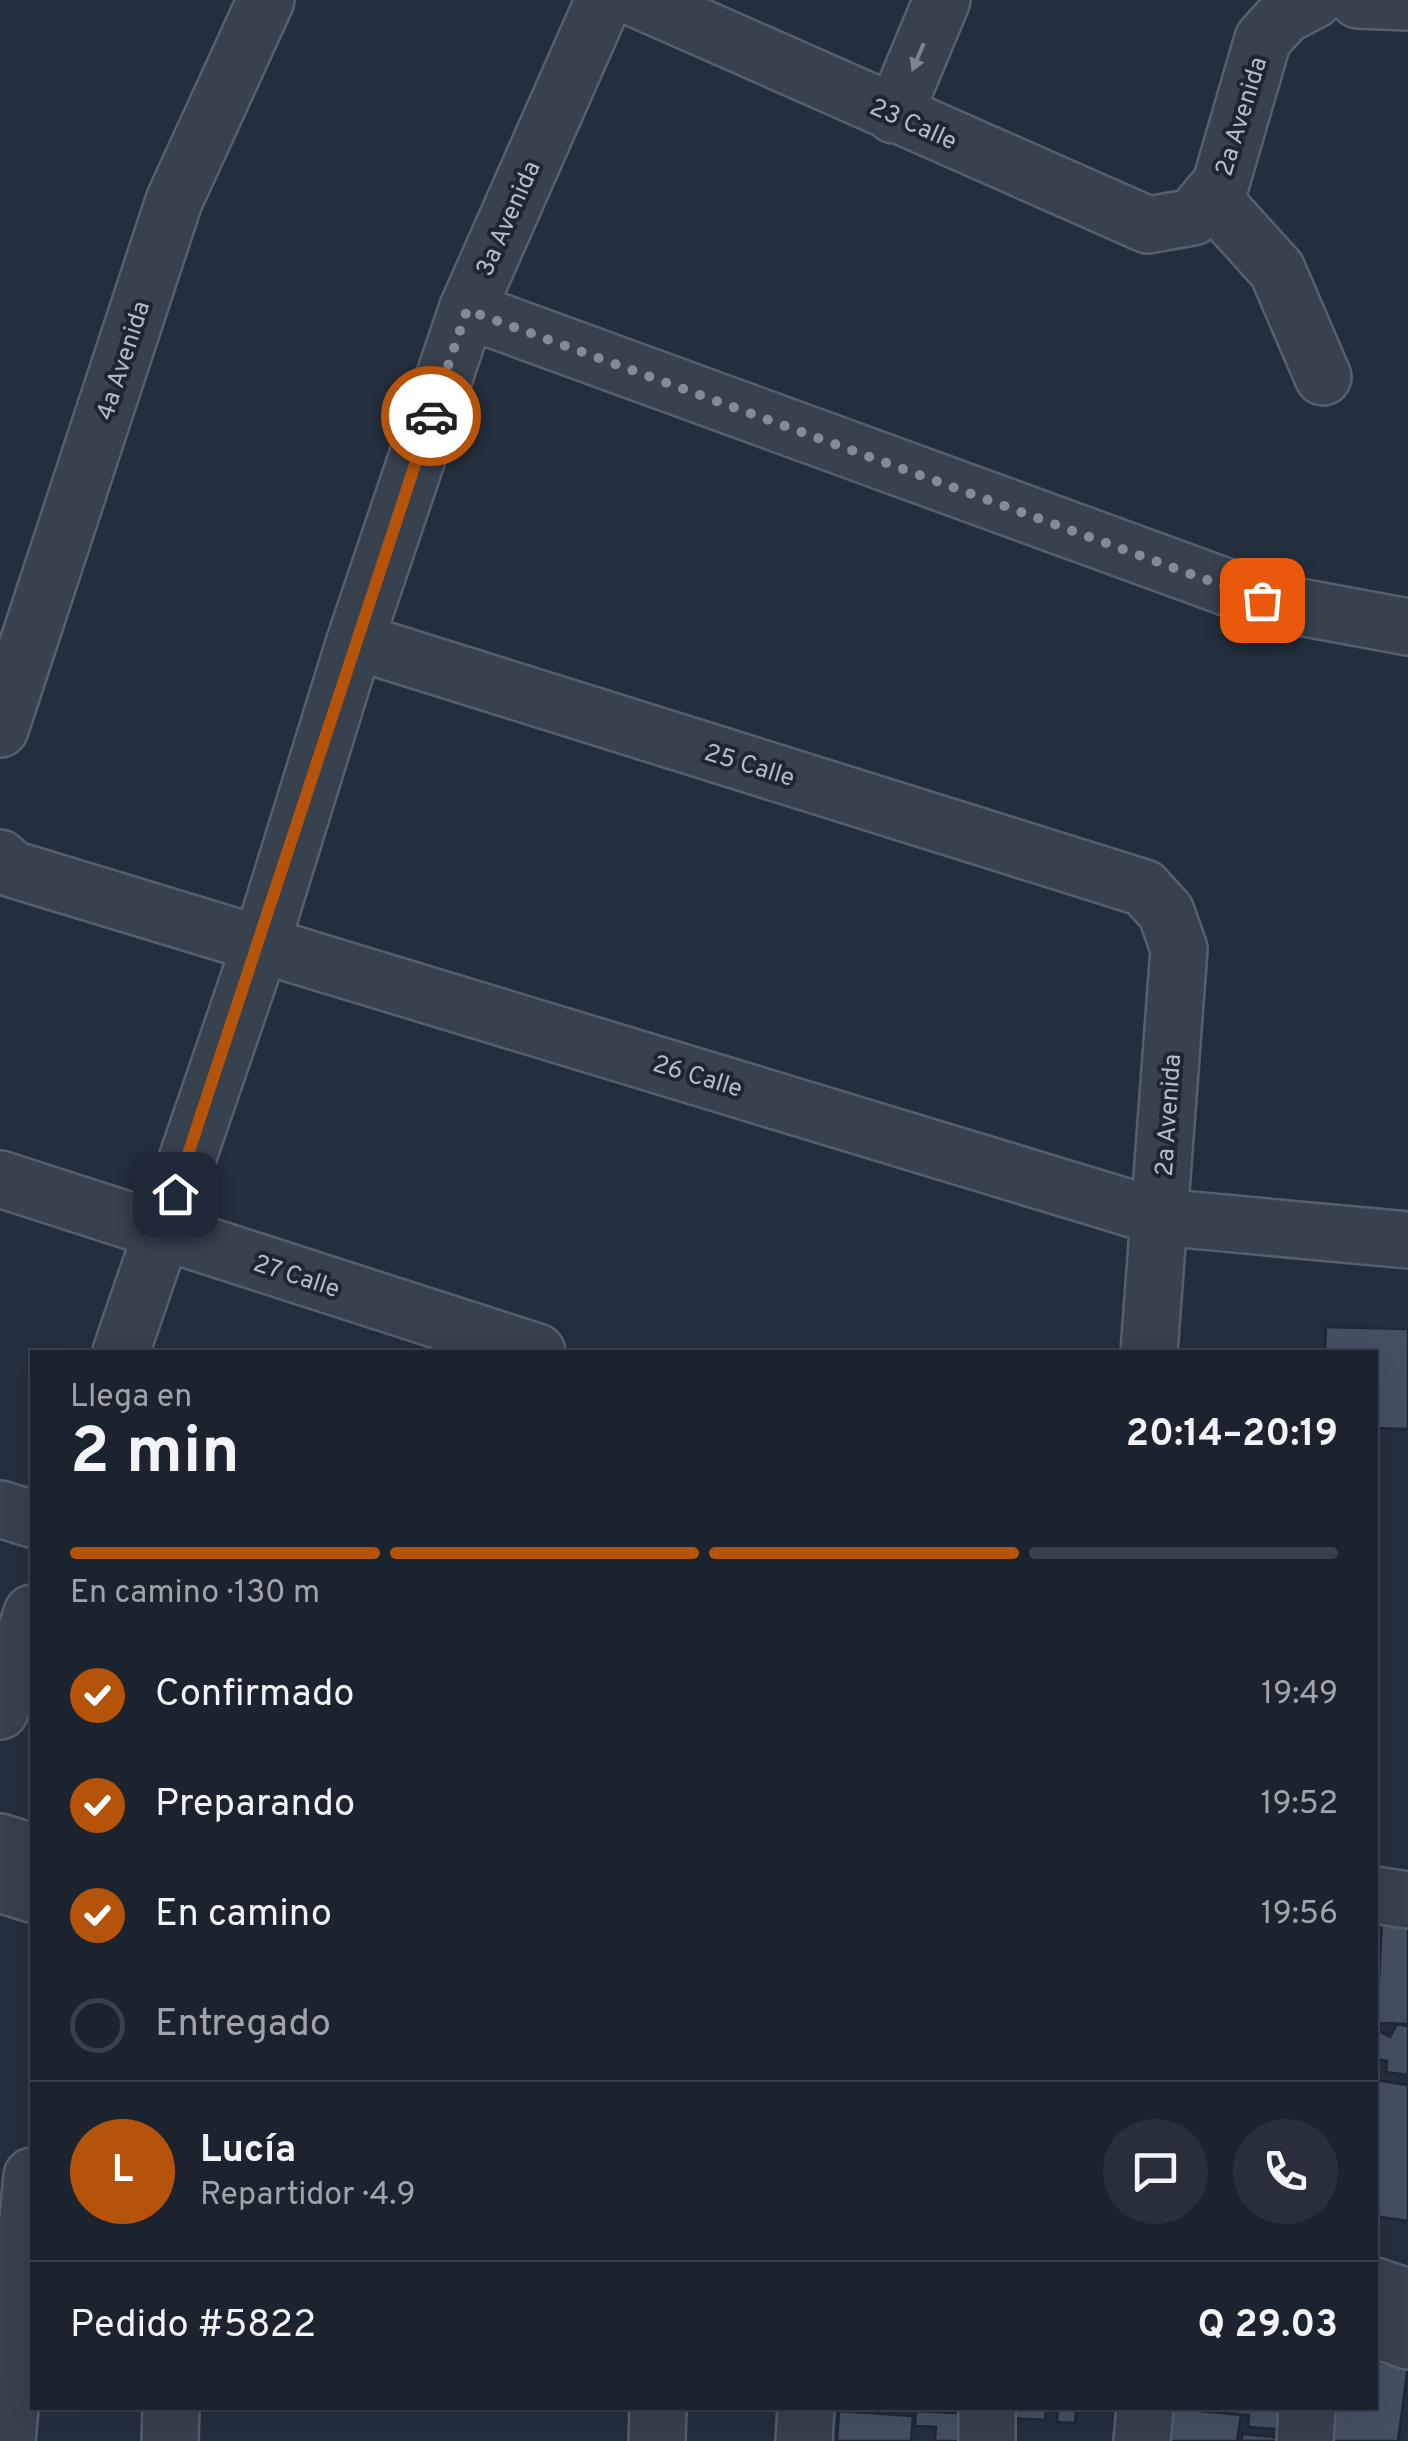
<!DOCTYPE html>
<html lang="es">
<head>
<meta charset="utf-8">
<style>
	body { margin:0; font-family:Overpass,sans-serif; background:#282f3a; color:#f1f3f6; height:100vh; display:flex; flex-direction:column; font-size:38px; white-space:nowrap }
	* { box-sizing:border-box; margin:0 }
	p { font-size:32px; color:#a0a4aa }
	.icon { flex:none; width:55px; height:55px; fill:none; stroke:currentColor; stroke-width:2; stroke-linecap:round; stroke-linejoin:round }
	.map { position:relative; flex:1; overflow:hidden }
	.panel { position:absolute; left:30px; top:1350px; width:1348px; height:1060px; display:flex; flex-direction:column; background:#1b232e; border-radius:0px; box-shadow:0 10px 40px #0002,0 0 0 2px #39404a }
	.panel>* { flex:none }
	.pin { position:absolute; display:grid; place-items:center; width:85px; height:85px; color:#fff; margin:-42px; border-radius:20px; box-shadow:0 5px 15px #0006 }
	.courier { position:absolute; display:grid; place-items:center; width:100px; height:100px; margin:-50px; border:8px solid #b45309; border-radius:50%; background:#fff; color:#222; box-shadow:0 2px 12px #0007 }
	.overview em { font-style:normal; font-weight:700 }
	.overview div { display:flex; flex-direction:column-reverse }
	.overview { display:flex; align-items:center; justify-content:space-between; height:170px; padding:0 40px }
	h1 { font-size:65px; font-weight:700; line-height:75px }
	.bar { display:grid; grid-template-columns:repeat(4,1fr); gap:15px 10px; align-content:center; height:120px; padding:0 40px }
	.bar i { height:12px; border-radius:8px; background:#39404a }
	.bar .selected { background:#b45309 }
	.bar p { grid-column:span 4 }
	.line { display:flex; align-items:center; gap:25px; padding:0 40px; border-top:2px solid #39404a }
	.line div { flex:1 }
	.round { display:grid; place-items:center; flex:none; width:105px; height:105px; border-radius:52px; background:#282f3a }
	ol { padding:0 40px; list-style:none }
	li { display:flex; align-items:center; gap:30px; height:110px }
	li p { margin-inline-start:auto }
	li .icon { padding:10px; border-radius:50%; background:#b45309; color:#fff; stroke-width:4 }
	li:last-child { color:#a0a4aa }
	li i { width:55px; height:55px; border:5px solid #39404a; border-radius:50% }
	.map>svg:first-child { display:block }
</style>
</head>
<body>
<div class="map">
<svg width="1408" height="2441" viewBox="0 0 1408 2441">
	<rect width="100%" height="100%" fill="#242f3e"/>
	<path fill="#455162" stroke="#1f2835" stroke-width="2.5" d="M1326,1327l82,2v100l-33,-1v-76h-50z
		M1382,1917l26,1v106l-31,-1z
		M1397,2024l11,2v49l-22,-3 1,-11 -12,-2v-30l15,8z
		M1375,2080l33,5v136l-33,-5z
		M1375,2362l33,4 -10,75h-68l5,-33h40z
		M998,2408h48l-1,12 -48,-3z
		M1058,2408h18l-1,15 -18,-1z
		M1170,2408l71,7 -4,26h-71z
		M1181,2408h121l-2,23 -52,-4 1,-12z
		M839,2411l74,5 -2,25h-74z
		M916,2411l60,3 -1,27h-40l1,-14 -21,-1z
		M1242,2434l53,5 -1,2h-52z"/>
	<g fill="none" stroke-linecap="round" stroke-linejoin="round">
		<g stroke="#565f6c" stroke-width="60">
			<path id="minor" d="M639,0l509,225 45,-8 28,-34 42,-144 22,-24 29,-15
				M1358,0l50,2
				M894,115l48,-115
				M1210,196l67,74 46,107
				M467,310l795,290 146,27
				M355,641l789,247 22,24 13,37 -30,403
				M0,729l174,-528 92,-201
				M0,858l12,11 1147,348 249,23
				M0,1179l537,173
				M121,1352l141,-411 93,-300 112,-331 137,-310
				M0,1509l32,10
				M0,1711l32,-98
				M0,1842l32,10
				M0,1884l32,10
				M1375,1895l33,5
				M1375,2286l33,11
				M1375,2329l33,12
				M7,2441l25,-265
				M170,2441l1,-33
				M657,2441l1,-33
				M804,2441l2,-33
				M987,2441v-33
				M1142,2441l3,-33
				M1305,2441l2,-33"/>
		</g>
		<use href="#minor" stroke="#38414e" stroke-width="55"/>
	</g>
	<defs><path id="oneway-solid" d="M-6-.8H1V-3.2L6.5 0L1 3.2V.8H-6Z" transform="scale(2.5)"/></defs>
	<use fill="#7c8592" href="#oneway-solid" transform="translate(918 57) rotate(113)"/>
	<g fill="none" stroke-linecap="round" stroke-linejoin="round">
		<path stroke="#828b98" stroke-width="10" stroke-dasharray="0 18" d="M431,416l36,-106 795,290"/>
		<path stroke="#b45309" stroke-width="12" d="M175,1194l256,-778"/>
	</g>
	<g text-anchor="middle" stroke-width="8" stroke-linejoin="round" paint-order="stroke">
		<g font-size="25" fill="#b4bcc9" stroke="#1d2633">
			<text transform="translate(1240 116) rotate(-73)" y="9">2a Avenida</text>
			<text transform="translate(914 123) rotate(24)" y="9">23 Calle</text>
			<text transform="translate(507 218) rotate(-66)" y="9">3a Avenida</text>
			<text transform="translate(122 360) rotate(-72)" y="9">4a Avenida</text>
			<text transform="translate(750 764) rotate(17)" y="9">25 Calle</text>
			<text transform="translate(698 1075) rotate(17)" y="9">26 Calle</text>
			<text transform="translate(1167 1115) rotate(-86)" y="9">2a Avenida</text>
			<text transform="translate(297 1275) rotate(18)" y="9">27 Calle</text>
		</g>
	</g>
</svg>
<div class="pin" style="left:1262px;top:600px;background:#ea580c"><svg class="icon" aria-label="bag" viewBox="0 0 24 24"><path d="M5 8h14l-1 12H6zM9 8a3 3 0 0 1 6 0"/></svg></div>
<div class="pin" style="left:175px;top:1194px;background:#1f2937"><svg class="icon" aria-label="home" viewBox="0 0 24 24"><path d="M3 11l9-7 9 7M6 9v11h12V9"/></svg></div>
<div class="courier" style="left:431px;top:416px"><svg class="icon" aria-label="car" viewBox="0 0 24 24"><path d="M5 17H2v-5l4-1 3-4h7l3 4 3 1v5h-3M9 17h6M6 11h13"/><circle cx="7" cy="17" r="2"/><circle cx="17" cy="17" r="2"/></svg></div>
<section class="panel">
<div class="overview"><div><h1>2 min</h1><p>Llega en</p></div><em>20:14–20:19</em></div>
<div class="bar"><i class="selected"></i><i class="selected"></i><i class="selected"></i><i></i><p>En camino · 130 m</p></div>
<ol>
<li><svg class="icon" aria-label="check" viewBox="0 0 24 24"><path d="M5 12l5 5 9-10"/></svg>Confirmado<p>19:49</p></li>
<li><svg class="icon" aria-label="check" viewBox="0 0 24 24"><path d="M5 12l5 5 9-10"/></svg>Preparando<p>19:52</p></li>
<li><svg class="icon" aria-label="check" viewBox="0 0 24 24"><path d="M5 12l5 5 9-10"/></svg>En camino<p>19:56</p></li>
<li><i></i>Entregado</li>
</ol>
<div class="line" style="height:180px"><b class="round" style="background:#b45309;color:#fff">L</b><div><b>Lucía</b><p>Repartidor · 4.9</p></div><a class="round"><svg class="icon" aria-label="chat" viewBox="0 0 24 24"><path d="M4 5h16v11H9l-5 4z"/></svg></a><a class="round"><svg class="icon" aria-label="phone" viewBox="0 0 24 24"><path d="M5 4h4l2 5-3 2q2 4 5 5l2-3 5 2v4C11 20 4 13 5 4z"/></svg></a></div>
<div class="line" style="height:130px"><div>Pedido #5822</div><b>Q 29.03</b></div>
</section>
</div>
</body>
</html>
